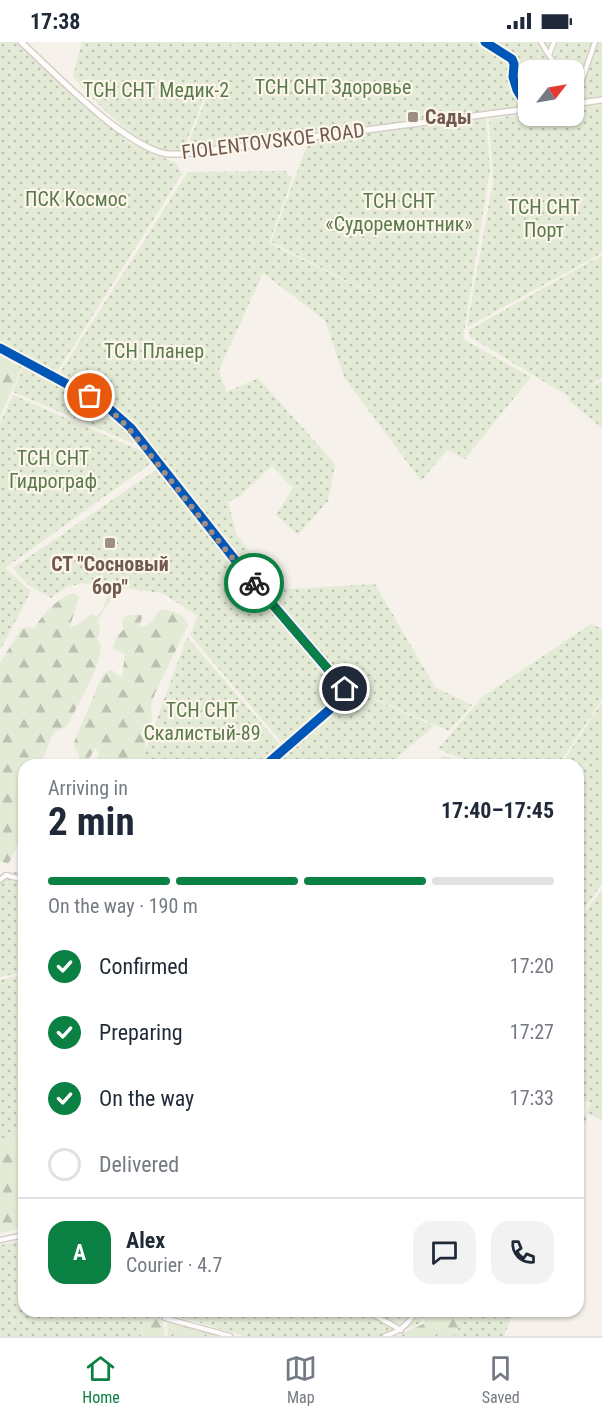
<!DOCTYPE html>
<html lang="en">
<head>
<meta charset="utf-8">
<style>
	body { margin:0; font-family:"Roboto Condensed",sans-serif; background:#f2f2f3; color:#1f2937; height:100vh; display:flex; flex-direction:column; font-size:22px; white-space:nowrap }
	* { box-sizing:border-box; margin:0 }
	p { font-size:20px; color:#747a83 }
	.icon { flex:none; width:33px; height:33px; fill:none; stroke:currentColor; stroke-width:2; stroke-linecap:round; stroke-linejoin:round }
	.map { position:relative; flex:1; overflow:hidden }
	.panel { position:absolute; left:18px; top:717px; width:566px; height:558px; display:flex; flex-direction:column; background:#fff; border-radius:18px; box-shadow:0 2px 4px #0004 }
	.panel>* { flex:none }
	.needle { width:39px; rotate:59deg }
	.controls { position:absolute; left:518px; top:18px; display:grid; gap:12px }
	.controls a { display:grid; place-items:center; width:66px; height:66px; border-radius:12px; background:#fff; box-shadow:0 2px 4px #0004; font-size:30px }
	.pin { position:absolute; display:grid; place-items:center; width:51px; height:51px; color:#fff; margin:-26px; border:3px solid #fff; border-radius:50%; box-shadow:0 2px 6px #0007 }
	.courier { position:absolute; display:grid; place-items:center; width:60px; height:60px; margin:-30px; border:4px solid #0b8043; border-radius:50%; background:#fff; color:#222; box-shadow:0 2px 8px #0007 }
	.summary em { font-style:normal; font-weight:700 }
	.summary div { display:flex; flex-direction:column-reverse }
	.summary { display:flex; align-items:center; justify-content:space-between; height:102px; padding:0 30px }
	h1 { font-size:39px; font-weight:700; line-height:45px }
	.bar { display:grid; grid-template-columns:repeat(4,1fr); gap:9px 6px; align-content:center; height:72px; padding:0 30px }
	.bar i { height:8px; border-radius:4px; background:#e0e1e3 }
	.bar .current { background:#0b8043 }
	.bar p { grid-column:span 4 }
	.line { display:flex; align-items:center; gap:15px; padding:0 30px; border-top:2px solid #e0e1e3 }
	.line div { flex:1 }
	.round { display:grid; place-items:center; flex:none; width:63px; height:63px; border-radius:18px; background:#f2f2f3 }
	ol { padding:0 30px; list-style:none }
	li { display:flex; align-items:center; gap:18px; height:66px }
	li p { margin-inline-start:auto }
	li .icon { padding:6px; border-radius:50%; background:#0b8043; color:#fff; stroke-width:4 }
	li:last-child { color:#747a83 }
	li i { width:33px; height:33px; border:3px solid #e0e1e3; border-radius:50% }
	.status { display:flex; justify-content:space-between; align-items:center; height:42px; padding:0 30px; background:#fff; direction:ltr }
	.status svg { height:16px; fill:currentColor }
	.tab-bar { display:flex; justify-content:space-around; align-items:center; height:84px; border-top:2px solid #e0e1e3; background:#fff; font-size:16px; color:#747a83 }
	.tab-bar a { display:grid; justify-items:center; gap:3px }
	.tab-bar .current { color:#0b8043 }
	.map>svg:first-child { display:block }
</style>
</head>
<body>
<div class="status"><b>17:38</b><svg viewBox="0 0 49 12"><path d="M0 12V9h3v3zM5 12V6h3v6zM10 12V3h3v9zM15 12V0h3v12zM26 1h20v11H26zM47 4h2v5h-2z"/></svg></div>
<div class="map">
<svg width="602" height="1294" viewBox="0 0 602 1294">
	<defs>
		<pattern id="grass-dots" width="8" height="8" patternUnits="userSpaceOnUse" patternTransform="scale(1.5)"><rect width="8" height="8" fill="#e3ebd6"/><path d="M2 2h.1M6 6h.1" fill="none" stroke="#bcc1b0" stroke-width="1.8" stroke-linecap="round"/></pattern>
		<pattern id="forest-firs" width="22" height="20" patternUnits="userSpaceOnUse" patternTransform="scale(1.5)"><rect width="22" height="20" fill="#e3ebd6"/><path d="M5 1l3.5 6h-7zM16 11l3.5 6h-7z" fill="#bcc1b0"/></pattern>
	</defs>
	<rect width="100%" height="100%" fill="#f6f1ea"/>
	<path fill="url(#grass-dots)" d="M0,0h16l113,101 47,20 6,11 -125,198 -57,-29z
		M82,0h150l-1,3 5,5 -4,-6 1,-2h81l-3,4 5,-4h164l19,10 10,8 6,31 12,16 -104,12 -238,33 22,-56 5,-7 -7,6 -22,56c-7,0 -17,1 -24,-1 -21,-6 -73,-56 -86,-74z
		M489,0h64l-5,15 6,13h-26v35l-10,-13 -6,-37z
		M558,0h44v54l-29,4v-30h-11l-8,-15z
		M602,63v148l-135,74 26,-146 -4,-62 39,-5v2h45v-8z
		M486,76l4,52 -27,169 68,38 -66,82 -18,-9 -26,31 -77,-104 -19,-57 -62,-47 -44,97 7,22 32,-14 77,86 -7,37 -30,34 -22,-20 17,-27 -21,-22 -32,30 -12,6 8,31 28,39 24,17 87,-5 60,103 37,18 -23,26 -103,-45 -133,-160 -82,-104 -22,-21 -50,-27 129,-202 98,-1 6,8 -23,64 135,67 -133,-68 38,-102z
		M602,213v123l-17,11 17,-8v47l-34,-28 3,-2 -102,-62v-6z
		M24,323c39,19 97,42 118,82l-129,-55z
		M13,353l133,58 7,9 -148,106 26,23 -31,59v-227z
		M159,426l77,98 108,125 -61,53 -93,-109 8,-19 -36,-23 -52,-7 -28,-3 -15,4 -16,11 -24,-14 -14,-16z
		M591,582l11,5v71l-44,65h-79l-41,-16 44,-52z
		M187,595l95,110 67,-59 85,38 -46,39h-248z
		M602,660v182l-24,33v-152h-17z
		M24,829v101l-24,5v-103z
		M602,847v231l-16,-7 5,-10 -13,-5v-176z
		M24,932v160l-24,5v-159z
		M578,1069l9,5 -9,26z
		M24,1198v71h141l-1,3 -27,22h-137v-91z
		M171,1269h255l-5,12 -31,13h-146l-74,-22z
		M456,1269h58l-10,25h-60z"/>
	<path fill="url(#forest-firs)" d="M0,312l23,11 -23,52z
		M74,551l5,4 -9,29h6l15,-12 5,2 5,-4 8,-19 3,5 -14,22 2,12 -3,6 4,9 -2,13 -9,22 -23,44 -12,6 -4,5 -10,28h-17c0,33 3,70 -16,99l-8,-3v-198l21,-34 6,-2 7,1c8,-12 25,-32 40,-35z
		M162,567c11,3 22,3 26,16l-33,68 -4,14 1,13 -8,13 2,16 -6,16h-45l4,-12 -4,-5 -9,17h-13l7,-8 -6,-11 1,-6 27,-64 4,-4 6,-2 10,8 3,-24 -12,-5 3,-12 8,-8 -2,-6 2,-6 6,-2h13l-4,12c9,0 15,-6 18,-14z
		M444,714l23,9h-34z
		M24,1092v94l-24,5v-94z
		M428,1269h38l-5,13 -8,12h-56l26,-12z
		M157,1276l6,2 2,16h-27z
		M167,1278l61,16h-60z"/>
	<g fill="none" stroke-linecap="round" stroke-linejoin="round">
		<g stroke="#d5cec8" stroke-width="7">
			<path id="minor" d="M485,0l27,17 2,5 -1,13 4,13 11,18
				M541,0l7,12
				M554,0l-5,13 9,15
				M578,61l4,-23 13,-38
				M0,306l104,56 27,24 112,142 102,119 -1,8 -78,68
				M0,838l6,-5 18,5
				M0,1198l24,-5
				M367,1269l34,19
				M165,1276l65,18
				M385,1294c15,-5 23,-11 31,-25"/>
		</g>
		<g stroke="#d5cec8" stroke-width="8">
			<path id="secondary" d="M21,0c36,33 94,95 138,110 7,3 16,2 23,2l346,-45
				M573,62l29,-4"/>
		</g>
		<use href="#minor" stroke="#fefdfc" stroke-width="4"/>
		<use href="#secondary" stroke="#fefdfc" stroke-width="5"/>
		<g stroke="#fdf6ec" stroke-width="13">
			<path id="cycleway" d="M485,0l27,17 2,5 -1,13 4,13 11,18
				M0,306l104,56 27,24 112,142 102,119 -1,8 -78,68"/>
		</g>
		<use href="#cycleway" stroke="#0057b8" stroke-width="9"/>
	</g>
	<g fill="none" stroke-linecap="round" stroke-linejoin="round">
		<path stroke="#9f8e85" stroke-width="6" stroke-dasharray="0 10.8" d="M90,354c29,17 44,39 65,65 33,40 64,83 99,122"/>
		<path stroke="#0b8043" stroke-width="8" d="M254,541l91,106"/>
	</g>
	<g fill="#9f8e85" stroke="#fdf6ec" stroke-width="2">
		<rect x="407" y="69" width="12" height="12" rx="3"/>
		<rect x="104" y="495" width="12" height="12" rx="3"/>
	</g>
	<g text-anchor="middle" stroke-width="4.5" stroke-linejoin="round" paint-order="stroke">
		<g font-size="20" fill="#597a4a" stroke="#fdf6ec">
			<text x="333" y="52">ТСН СНТ Здоровье</text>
			<text x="156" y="55">ТСН СНТ Медик-2</text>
			<text x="76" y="164">ПСК Космос</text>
			<text x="399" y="166">ТСН СНТ<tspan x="399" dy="23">«Судоремонтник»</tspan></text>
			<text x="544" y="172">ТСН СНТ<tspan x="544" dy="23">Порт</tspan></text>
			<text x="154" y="316">ТСН Планер</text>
			<text x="53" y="423">ТСН СНТ<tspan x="53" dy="23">Гидрограф</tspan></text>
			<text x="202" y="675">ТСН СНТ<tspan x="202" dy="23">Скалистый-89</tspan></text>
		</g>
		<g font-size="20" font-weight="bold" fill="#70594e" stroke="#fdf6ec" text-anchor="start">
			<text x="425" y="82">Сады</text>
			<text x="110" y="529" text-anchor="middle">СТ "Сосновый<tspan x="110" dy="23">бор"</tspan></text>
		</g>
		<g font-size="20" fill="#70594e" stroke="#fdf6ec">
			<text transform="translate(273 99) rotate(-7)" y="7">FIOLENTOVSKOE ROAD</text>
		</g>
	</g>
</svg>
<div class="controls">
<a><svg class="needle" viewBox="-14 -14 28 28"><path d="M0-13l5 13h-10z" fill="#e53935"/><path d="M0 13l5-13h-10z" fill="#747a83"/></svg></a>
</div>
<div class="pin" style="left:90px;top:354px;background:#ea580c"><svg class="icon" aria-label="bag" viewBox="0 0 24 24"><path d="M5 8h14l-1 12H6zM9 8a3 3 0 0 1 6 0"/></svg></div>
<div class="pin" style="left:345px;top:647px;background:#1f2937"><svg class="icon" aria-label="home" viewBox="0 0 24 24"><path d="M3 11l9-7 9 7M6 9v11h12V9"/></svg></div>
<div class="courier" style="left:254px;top:541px"><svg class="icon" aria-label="bike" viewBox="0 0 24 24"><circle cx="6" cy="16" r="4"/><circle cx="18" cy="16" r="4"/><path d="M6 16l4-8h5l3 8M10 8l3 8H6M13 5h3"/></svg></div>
<section class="panel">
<div class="summary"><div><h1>2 min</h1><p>Arriving in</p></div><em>17:40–17:45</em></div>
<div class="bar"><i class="current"></i><i class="current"></i><i class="current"></i><i></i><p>On the way · 190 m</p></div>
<ol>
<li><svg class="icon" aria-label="check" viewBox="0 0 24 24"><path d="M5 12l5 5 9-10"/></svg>Confirmed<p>17:20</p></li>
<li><svg class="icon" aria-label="check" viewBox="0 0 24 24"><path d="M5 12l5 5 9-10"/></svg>Preparing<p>17:27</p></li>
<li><svg class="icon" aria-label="check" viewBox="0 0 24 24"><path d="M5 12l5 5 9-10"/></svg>On the way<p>17:33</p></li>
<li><i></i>Delivered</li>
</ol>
<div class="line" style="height:108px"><b class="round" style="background:#0b8043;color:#fff">A</b><div><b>Alex</b><p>Courier · 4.7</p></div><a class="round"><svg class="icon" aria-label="chat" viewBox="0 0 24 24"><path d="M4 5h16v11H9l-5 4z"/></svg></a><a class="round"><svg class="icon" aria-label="phone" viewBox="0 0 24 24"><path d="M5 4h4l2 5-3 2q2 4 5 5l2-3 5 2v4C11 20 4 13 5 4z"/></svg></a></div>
</section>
</div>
<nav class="tab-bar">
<a class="current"><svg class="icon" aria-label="home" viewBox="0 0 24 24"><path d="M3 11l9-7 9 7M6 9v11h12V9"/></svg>Home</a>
<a><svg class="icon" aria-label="map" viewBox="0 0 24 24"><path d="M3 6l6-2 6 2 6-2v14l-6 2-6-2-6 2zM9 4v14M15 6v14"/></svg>Map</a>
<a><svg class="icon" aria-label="saved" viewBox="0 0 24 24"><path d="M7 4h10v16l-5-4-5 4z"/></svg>Saved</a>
</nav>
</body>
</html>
